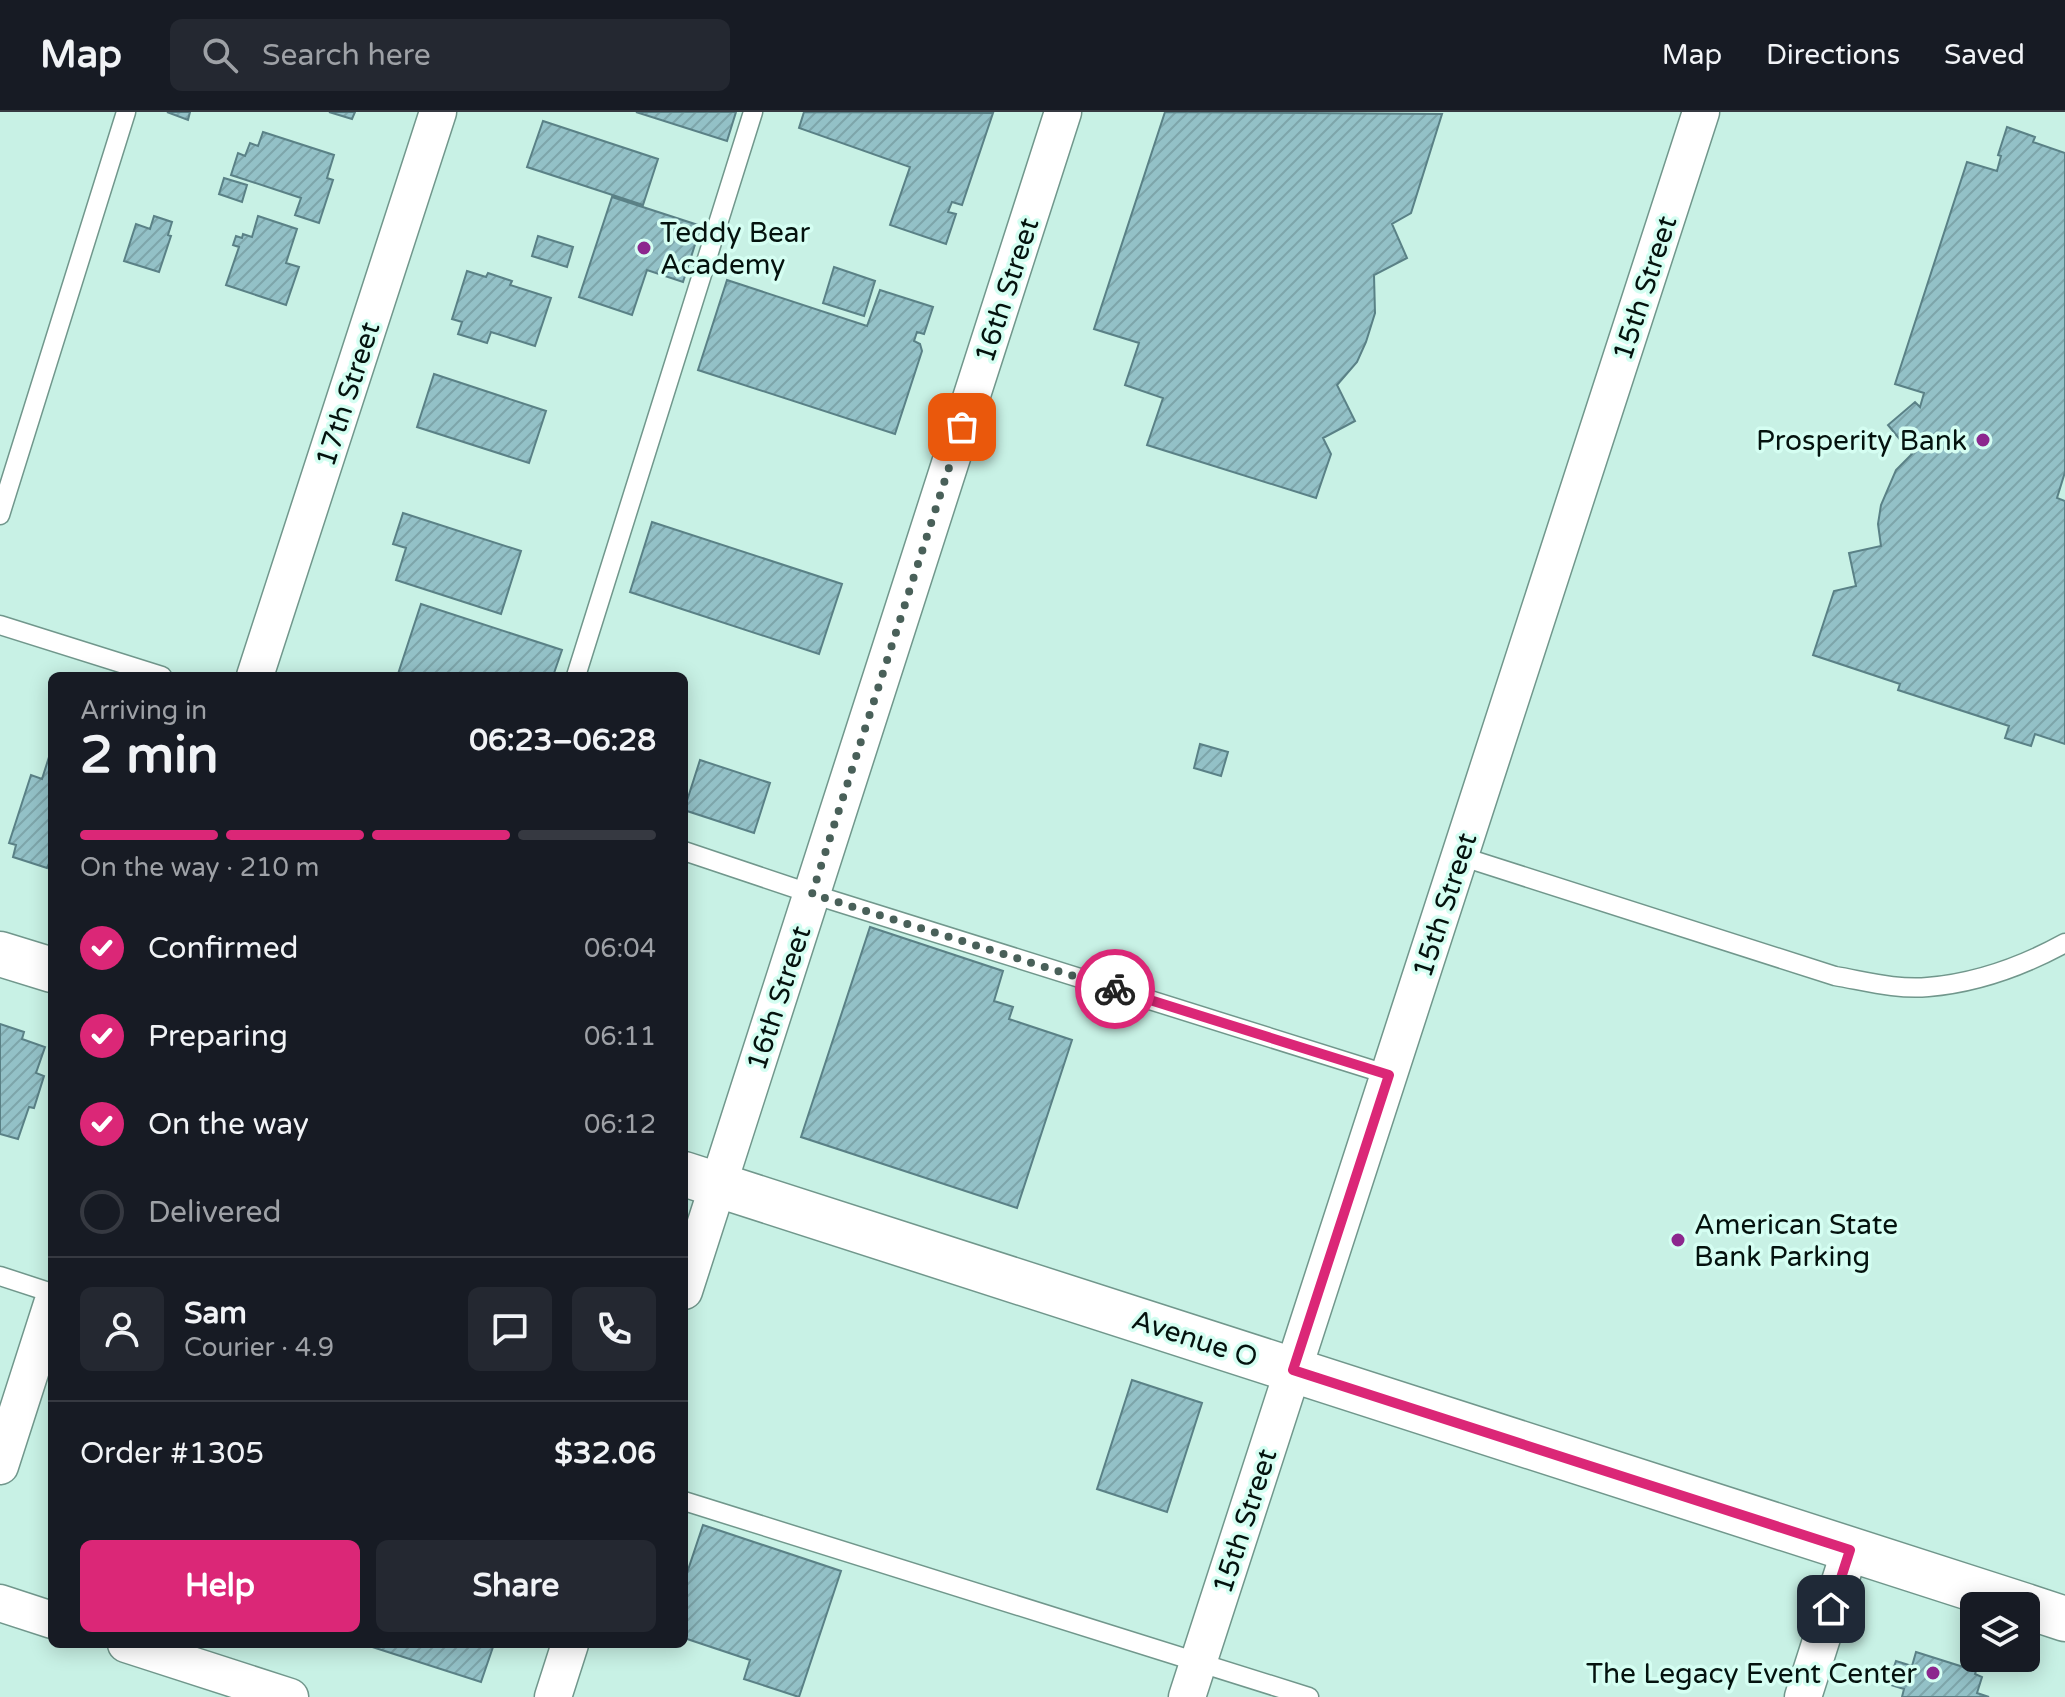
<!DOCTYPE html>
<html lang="en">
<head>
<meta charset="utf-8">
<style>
	body { margin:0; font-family:"Varela Round",sans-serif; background:#242831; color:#f1f3f6; height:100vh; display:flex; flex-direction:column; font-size:30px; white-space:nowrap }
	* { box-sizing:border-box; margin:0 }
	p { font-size:26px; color:#9ea1a6 }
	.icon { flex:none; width:44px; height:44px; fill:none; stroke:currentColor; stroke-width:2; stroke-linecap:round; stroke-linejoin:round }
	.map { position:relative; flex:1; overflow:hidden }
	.sheet { position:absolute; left:48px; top:560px; width:640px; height:976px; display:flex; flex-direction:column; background:#171b24; border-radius:12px; box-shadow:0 4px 20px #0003 }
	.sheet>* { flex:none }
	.fabs { position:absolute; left:1960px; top:1480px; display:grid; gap:16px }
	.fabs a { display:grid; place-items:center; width:80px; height:80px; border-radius:12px; background:#171b24; box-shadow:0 4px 20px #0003; font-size:40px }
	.pin { position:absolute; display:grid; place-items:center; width:68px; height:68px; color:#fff; margin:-34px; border-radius:16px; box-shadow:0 4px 12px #0006 }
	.courier { position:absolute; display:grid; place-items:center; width:80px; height:80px; margin:-40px; border:6px solid #db2777; border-radius:50%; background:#fff; color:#222; box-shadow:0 2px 10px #0007 }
	.overview em { font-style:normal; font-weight:700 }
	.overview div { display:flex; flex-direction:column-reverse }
	.overview { display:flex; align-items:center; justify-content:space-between; height:136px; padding:0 32px }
	h1 { font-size:52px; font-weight:700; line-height:60px }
	.bar { display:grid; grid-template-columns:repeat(4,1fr); gap:12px 8px; align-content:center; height:96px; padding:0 32px }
	.bar i { height:10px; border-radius:6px; background:#363941 }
	.bar .selected { background:#db2777 }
	.bar p { grid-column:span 4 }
	.line { display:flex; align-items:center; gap:20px; padding:0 32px; border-top:2px solid #363941 }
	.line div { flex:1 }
	.round { display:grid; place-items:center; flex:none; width:84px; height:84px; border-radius:12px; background:#242831 }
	ol { padding:0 32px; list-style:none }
	li { display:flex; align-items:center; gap:24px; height:88px }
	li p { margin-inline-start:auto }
	li .icon { padding:8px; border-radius:50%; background:#db2777; color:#fff; stroke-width:4 }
	li:last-child { color:#9ea1a6 }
	li i { width:44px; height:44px; border:4px solid #363941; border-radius:50% }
	.button { display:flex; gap:16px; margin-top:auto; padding:16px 32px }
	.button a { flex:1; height:92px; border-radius:12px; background:#db2777; color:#fff; font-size:32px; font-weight:700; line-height:92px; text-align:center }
	.button a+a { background:#242831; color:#f1f3f6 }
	header { display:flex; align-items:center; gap:48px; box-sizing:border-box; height:112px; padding:0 40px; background:#171b24; border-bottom:2px solid #363941 }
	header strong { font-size:38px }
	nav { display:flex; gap:44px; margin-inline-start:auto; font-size:28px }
	.search { width:560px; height:72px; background:#242831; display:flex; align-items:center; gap:20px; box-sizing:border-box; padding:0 28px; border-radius:12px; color:#9ea1a6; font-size:30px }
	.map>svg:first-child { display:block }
</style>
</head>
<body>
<header>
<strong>Map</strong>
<div class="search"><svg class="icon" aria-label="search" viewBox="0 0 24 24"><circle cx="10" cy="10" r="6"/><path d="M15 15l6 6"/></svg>Search here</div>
<nav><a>Map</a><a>Directions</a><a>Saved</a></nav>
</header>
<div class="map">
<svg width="2065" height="1585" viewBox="0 0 2065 1585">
	<defs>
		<pattern id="building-hatch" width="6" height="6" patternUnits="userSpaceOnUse" patternTransform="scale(2)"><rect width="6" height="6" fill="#93c1c7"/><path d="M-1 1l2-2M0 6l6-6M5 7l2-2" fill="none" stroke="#7da5aa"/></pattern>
	</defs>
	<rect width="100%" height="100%" fill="#c8f1e5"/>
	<path fill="url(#building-hatch)" stroke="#5a8186" stroke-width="2" d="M167,0h23l-2,8z
		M329,0h26l-3,7z
		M636,0h100l-9,29z
		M804,0l189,1 -31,92 -10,-3 -4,10 8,2 -10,30 -56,-19 20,-58 -111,-39z
		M1165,0l277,2 -31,99 -19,11 15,34 -33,17 1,38 -9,29 -9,20 -20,23 18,36 -32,17 8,16 -15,44 -169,-53 16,-47 -38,-13 14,-42 -45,-14z
		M543,9l115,38 -15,46 -116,-38z
		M2007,15l28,10 -2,5 32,11v319l-8,26 8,3v243l-30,-10 -4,12 -26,-8 4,-12 -111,-36 2,-6 -87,-29 21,-64 22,-5 -7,-33 32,-7 -3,-22 3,-19 15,-35 16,-16 -24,-29 27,-23 5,5 4,-14 -29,-9 72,-222 30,9 4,-15 -3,-1z
		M263,20l71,23 -7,23 6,2 -14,43 -24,-8 6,-17 -70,-23 7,-22 7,3 5,-13 8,3z
		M224,66l23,7 -5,17 -23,-8z
		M612,85l89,29 -18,56 -36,-12 -15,45 -53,-18z
		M154,104l18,6 -4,13 3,1 -12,36 -35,-11 12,-37 14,5z
		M258,104l39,13 -11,34 13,4 -13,38 -60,-20 13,-38 -6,-2 3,-9 6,2 1,-4 9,3z
		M538,124l35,11 -6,20 -35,-11z
		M834,155l41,14 -11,35 -41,-13z
		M467,159l19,6 2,-4 24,8 -2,4 41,13 -16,48 -44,-14 -4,11 -29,-9 4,-12 -10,-3z
		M727,168l140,46 13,-36 53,17 -9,27 -7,-2 -3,9 6,3 2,7 -27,83 -197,-64z
		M434,262l112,37 -17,52 -112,-36z
		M403,401l118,38 -20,63 -105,-34 10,-32 -13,-4z
		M652,410l190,62 -23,70 -189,-62z
		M421,492l141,46 -9,26 -155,-2z
		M1200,632l28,8 -7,24 -27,-8z
		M49,645l3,1v99l-5,11 -34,-11 3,-12 -7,-2 22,-68 11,4z
		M700,648l70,23 -16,50 -70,-23z
		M870,815l133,44 -9,30 19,6 -4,12 63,21 -55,168 -216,-71z
		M0,912l24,8 -2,7 23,8 -9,26 8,3 -10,32 -5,-1 -11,32 -18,-5z
		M1132,1268l70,23 -35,109 -70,-23z
		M703,1413l138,46 -42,126 -55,-18 6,-19 -66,-22v-56z
		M363,1532h131l-13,38z
		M1916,1540l60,19 -1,3 7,3 -5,16 12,4h-87l2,-8 -16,-5 8,-23 16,5z"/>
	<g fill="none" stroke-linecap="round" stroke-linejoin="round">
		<g stroke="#71978c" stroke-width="21">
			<path id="service" d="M0,403l126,-403
				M0,513l162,51
				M576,564l177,-564
				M684,739l128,43 577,181
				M1460,744l375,120c30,5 62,14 93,11 48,-4 95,-21 137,-44
				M0,1164l52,17
				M684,1389l625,196"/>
		</g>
		<g stroke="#71978c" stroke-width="39">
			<path id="minor" d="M255,564l183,-564
				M684,1179l379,-1179
				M0,1354l52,-162
				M0,1491l52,17
				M126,1532l164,53
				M553,1585l17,-53
				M1187,1585l514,-1585
				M1803,1585l47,-147"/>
		</g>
		<g stroke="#71978c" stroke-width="47">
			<path id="tertiary" d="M0,842l52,16
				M684,1062l1342,432
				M2026,1494l39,13"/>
		</g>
		<use href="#service" stroke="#fff" stroke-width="18"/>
		<use href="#minor" stroke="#fff" stroke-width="36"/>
		<use href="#tertiary" stroke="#fff" stroke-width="44"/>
	</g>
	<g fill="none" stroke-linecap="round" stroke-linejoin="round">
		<path stroke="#496059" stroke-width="8" stroke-dasharray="0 14.4" d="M962,315l-150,467 303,95"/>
		<path stroke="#db2777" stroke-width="10" d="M1115,877l274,86 -96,295 557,180 -19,59"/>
	</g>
	<g fill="#8c278e" stroke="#d5fef2" stroke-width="3">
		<circle cx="644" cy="136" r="8"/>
		<circle cx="1983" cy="328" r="8"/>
		<circle cx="1678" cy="1128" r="8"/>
		<circle cx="1933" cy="1561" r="8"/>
	</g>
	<g text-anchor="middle" stroke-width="7" stroke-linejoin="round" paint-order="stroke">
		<g font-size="28" fill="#04120e" stroke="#d5fef2" text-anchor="start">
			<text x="660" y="130">Teddy Bear<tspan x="660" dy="32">Academy</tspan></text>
			<text x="1967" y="338" text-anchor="end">Prosperity Bank</text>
			<text x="1694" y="1122">American State<tspan x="1694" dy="32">Bank Parking</tspan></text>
			<text x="1917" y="1571" text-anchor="end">The Legacy Event Center</text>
		</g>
		<g font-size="28" fill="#04120e" stroke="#d5fef2">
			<text transform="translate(1644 176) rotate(-72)" y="10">15th Street</text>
			<text transform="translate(1006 178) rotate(-72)" y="10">16th Street</text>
			<text transform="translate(347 282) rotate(-72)" y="10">17th Street</text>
			<text transform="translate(1444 793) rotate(-72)" y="10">15th Street</text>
			<text transform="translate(778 886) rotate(-72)" y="10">16th Street</text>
			<text transform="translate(1195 1226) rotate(18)" y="10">Avenue O</text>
			<text transform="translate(1244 1409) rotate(-72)" y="10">15th Street</text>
		</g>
	</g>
</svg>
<div class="fabs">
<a><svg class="icon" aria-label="layers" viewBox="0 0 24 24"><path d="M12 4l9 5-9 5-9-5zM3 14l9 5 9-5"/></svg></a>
</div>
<div class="pin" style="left:962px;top:315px;background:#ea580c"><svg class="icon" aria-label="bag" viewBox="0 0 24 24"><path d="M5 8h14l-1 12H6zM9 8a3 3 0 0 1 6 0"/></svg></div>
<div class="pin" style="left:1831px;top:1497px;background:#1f2937"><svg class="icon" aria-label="home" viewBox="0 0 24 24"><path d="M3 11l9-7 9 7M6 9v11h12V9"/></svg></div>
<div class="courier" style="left:1115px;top:877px"><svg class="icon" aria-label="bike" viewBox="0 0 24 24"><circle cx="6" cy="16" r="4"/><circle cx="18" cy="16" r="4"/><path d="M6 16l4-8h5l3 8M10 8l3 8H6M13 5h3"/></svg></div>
<section class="sheet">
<div class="overview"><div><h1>2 min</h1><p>Arriving in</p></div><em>06:23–06:28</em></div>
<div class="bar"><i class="selected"></i><i class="selected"></i><i class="selected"></i><i></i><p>On the way · 210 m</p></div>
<ol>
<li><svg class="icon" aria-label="check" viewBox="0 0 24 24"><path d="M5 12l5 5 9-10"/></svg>Confirmed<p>06:04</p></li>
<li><svg class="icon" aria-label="check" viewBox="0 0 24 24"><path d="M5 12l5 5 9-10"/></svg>Preparing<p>06:11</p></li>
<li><svg class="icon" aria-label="check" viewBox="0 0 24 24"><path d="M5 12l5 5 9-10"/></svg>On the way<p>06:12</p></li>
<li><i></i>Delivered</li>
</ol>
<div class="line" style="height:144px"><a class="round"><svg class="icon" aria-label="person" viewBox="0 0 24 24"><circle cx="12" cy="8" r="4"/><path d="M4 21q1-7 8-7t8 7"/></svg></a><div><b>Sam</b><p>Courier · 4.9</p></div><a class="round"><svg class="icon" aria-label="chat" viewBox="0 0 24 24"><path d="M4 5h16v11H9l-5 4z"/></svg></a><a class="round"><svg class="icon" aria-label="phone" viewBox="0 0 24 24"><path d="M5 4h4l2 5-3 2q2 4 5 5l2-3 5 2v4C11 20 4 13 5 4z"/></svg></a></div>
<div class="line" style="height:104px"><div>Order #1305</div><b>$32.06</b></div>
<div class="button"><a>Help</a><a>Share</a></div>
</section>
</div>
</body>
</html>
